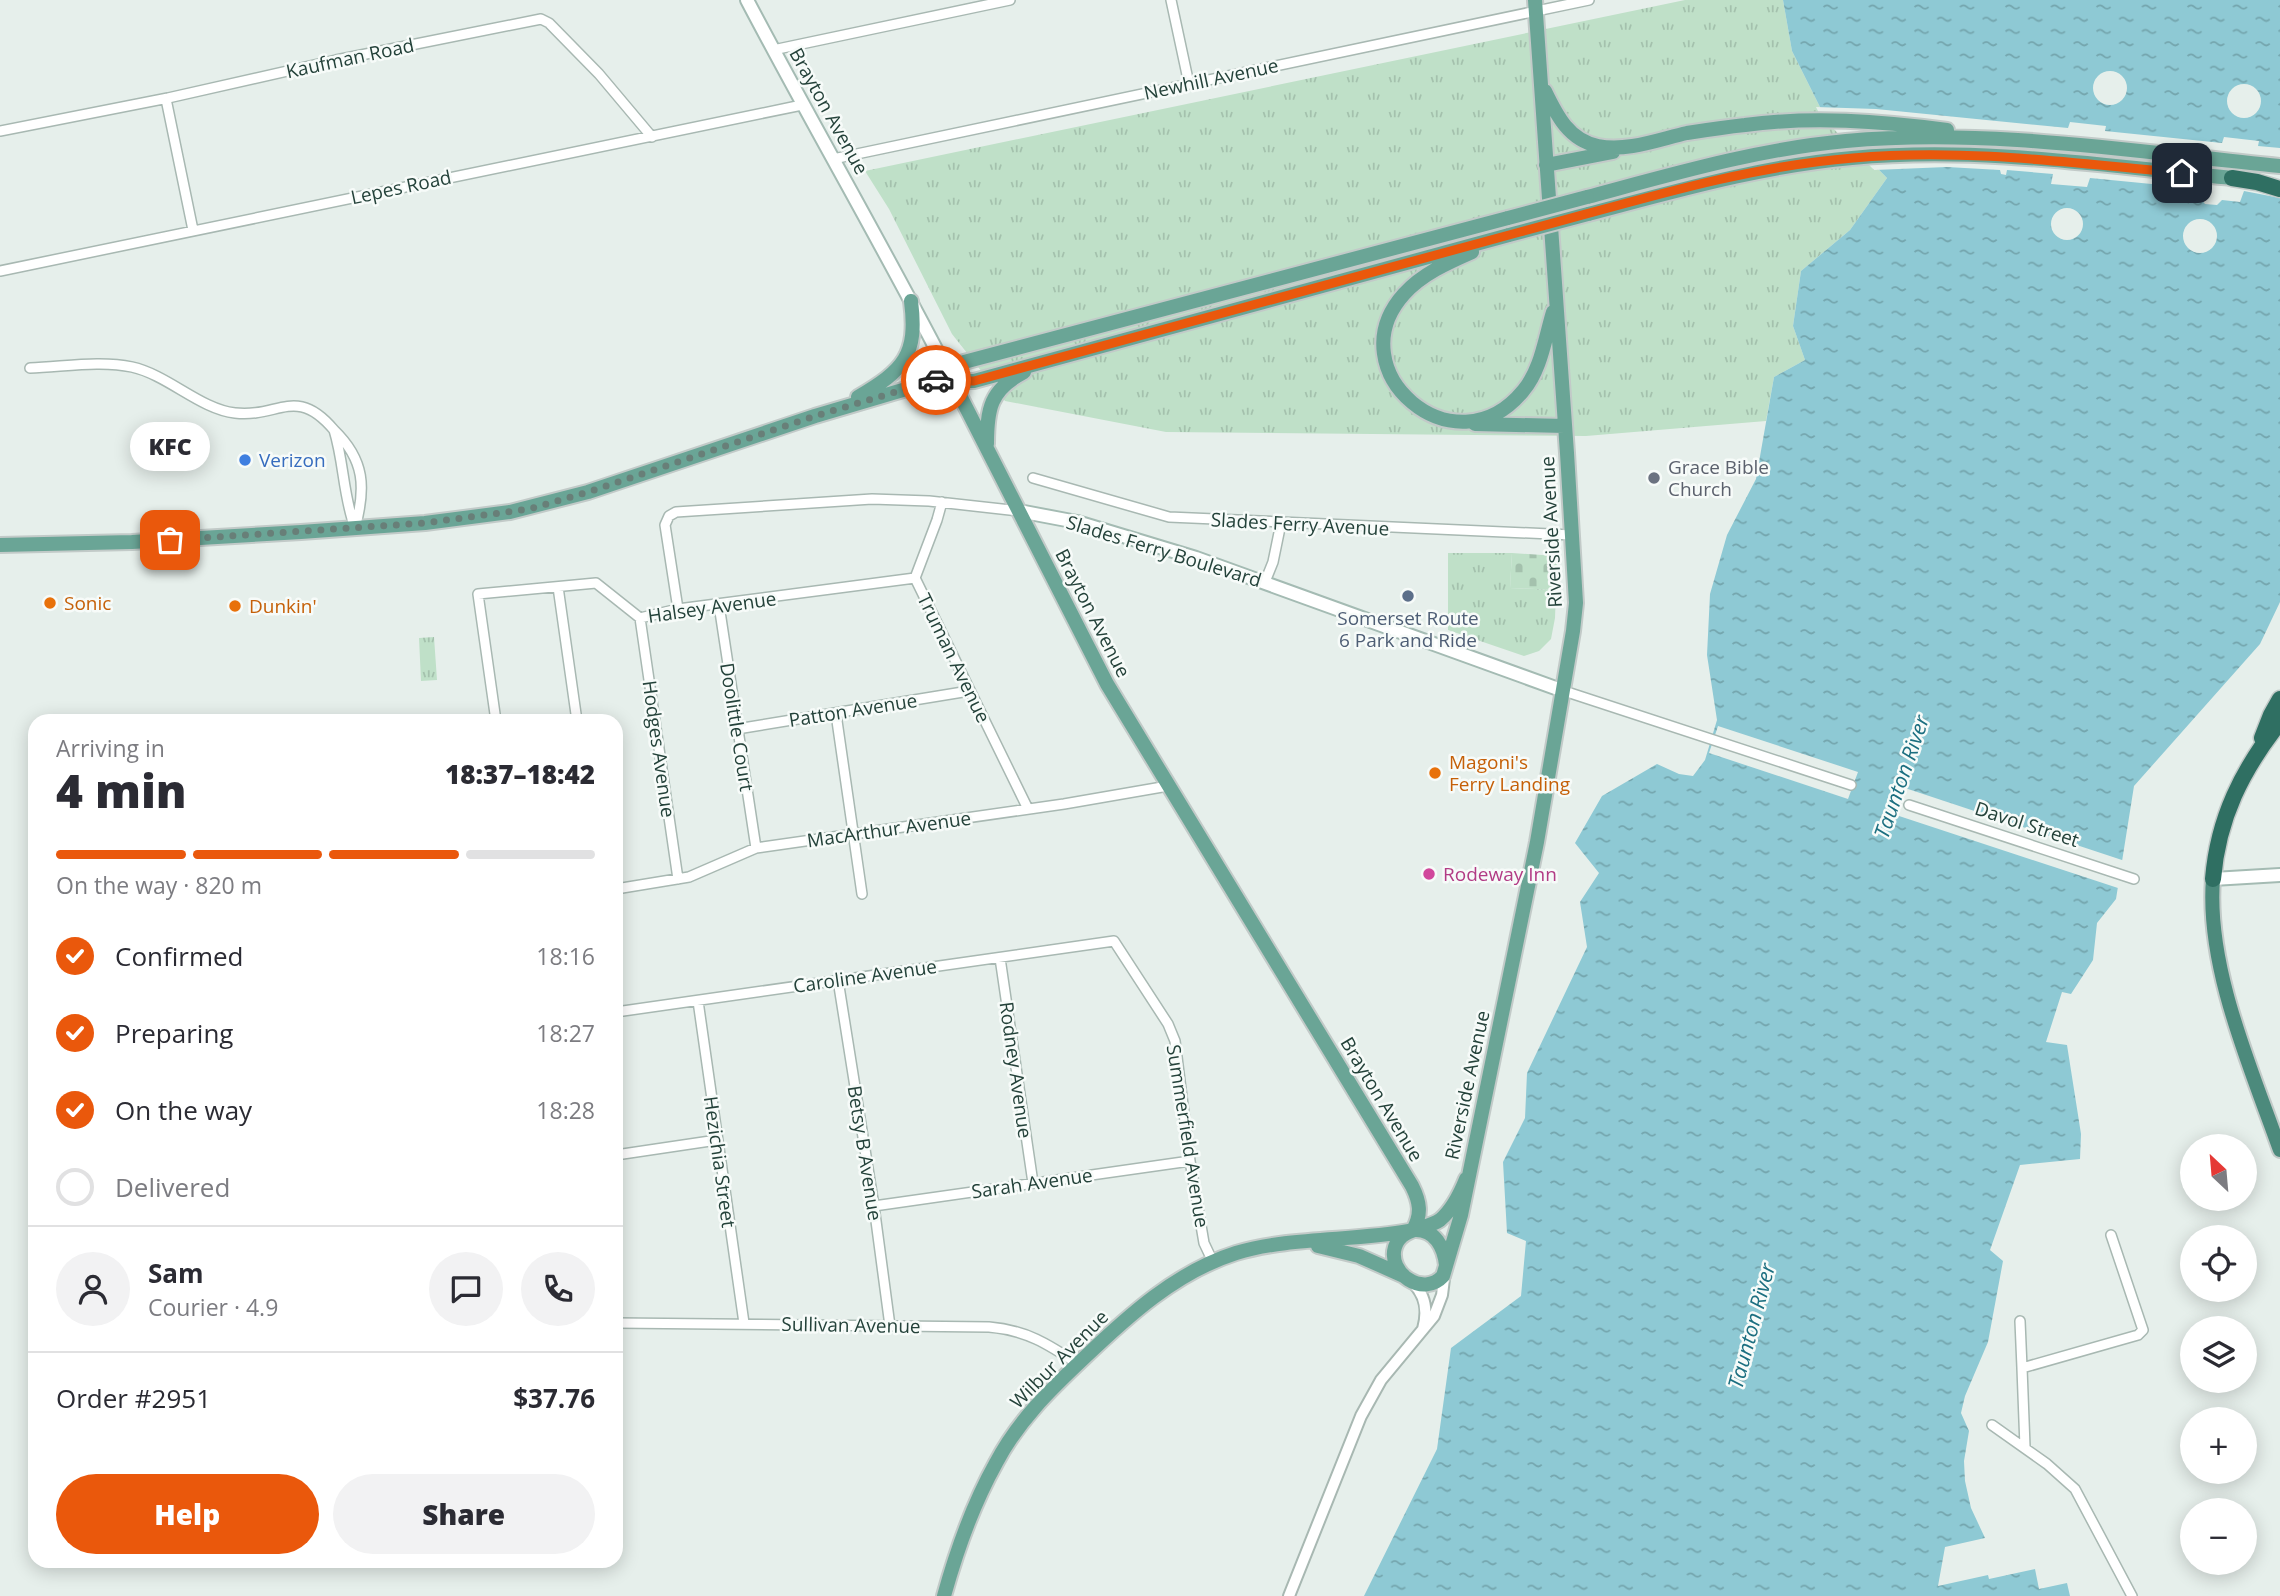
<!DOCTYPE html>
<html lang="en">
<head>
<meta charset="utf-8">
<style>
	body { margin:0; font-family:"Open Sans",sans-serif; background:#f2f2f3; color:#2b2b33; height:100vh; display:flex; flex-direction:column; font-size:26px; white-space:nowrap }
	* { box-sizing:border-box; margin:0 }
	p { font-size:23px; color:#7c7c81 }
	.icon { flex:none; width:38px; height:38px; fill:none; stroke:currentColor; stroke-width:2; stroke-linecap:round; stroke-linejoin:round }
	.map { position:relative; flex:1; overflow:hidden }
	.side { position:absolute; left:28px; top:714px; width:595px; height:854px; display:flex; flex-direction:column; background:#fff; border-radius:21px; box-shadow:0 4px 18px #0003 }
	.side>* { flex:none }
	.needle { width:46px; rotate:334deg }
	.tools { position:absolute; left:2180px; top:1134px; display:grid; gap:14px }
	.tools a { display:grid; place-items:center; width:77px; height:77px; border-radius:50%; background:#fff; box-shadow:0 4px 18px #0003; font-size:35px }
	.pin { position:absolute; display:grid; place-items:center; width:60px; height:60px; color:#fff; margin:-30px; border-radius:14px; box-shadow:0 4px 10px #0006 }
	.courier { position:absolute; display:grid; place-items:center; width:70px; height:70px; margin:-35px; border:5px solid #ea580c; border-radius:50%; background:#fff; color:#222; box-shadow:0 2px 9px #0007 }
	.bubble { position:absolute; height:49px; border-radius:24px; background:#fff; box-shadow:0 4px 18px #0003; font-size:23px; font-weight:800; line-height:49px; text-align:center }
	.overview em { font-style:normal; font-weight:800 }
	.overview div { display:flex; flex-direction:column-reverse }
	.overview { display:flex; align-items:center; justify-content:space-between; height:119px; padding:0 28px }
	h1 { font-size:46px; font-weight:800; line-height:52px }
	.bar { display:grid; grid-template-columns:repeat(4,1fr); gap:10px 7px; align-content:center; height:84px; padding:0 28px }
	.bar i { height:9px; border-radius:5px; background:#e1e1e2 }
	.bar .on { background:#ea580c }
	.bar p { grid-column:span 4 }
	.line { display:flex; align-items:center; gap:18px; padding:0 28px; border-top:2px solid #e1e1e2 }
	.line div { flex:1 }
	.round { display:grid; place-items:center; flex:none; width:74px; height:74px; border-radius:37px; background:#f2f2f3 }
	ol { padding:0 28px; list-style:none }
	li { display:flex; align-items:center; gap:21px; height:77px }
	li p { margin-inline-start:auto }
	li .icon { padding:7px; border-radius:50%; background:#ea580c; color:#fff; stroke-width:4 }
	li:last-child { color:#7c7c81 }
	li i { width:38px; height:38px; border:4px solid #e1e1e2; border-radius:50% }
	.primary-button { display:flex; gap:14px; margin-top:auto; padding:14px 28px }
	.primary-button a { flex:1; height:80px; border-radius:42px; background:#ea580c; color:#fff; font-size:28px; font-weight:800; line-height:80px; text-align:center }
	.primary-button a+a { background:#f2f2f3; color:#2b2b33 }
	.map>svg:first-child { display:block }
</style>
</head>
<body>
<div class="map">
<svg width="2280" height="1596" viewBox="0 0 2280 1596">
	<defs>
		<pattern id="grass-tufts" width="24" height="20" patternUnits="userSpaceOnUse" patternTransform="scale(1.75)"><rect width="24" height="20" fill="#bfe0c8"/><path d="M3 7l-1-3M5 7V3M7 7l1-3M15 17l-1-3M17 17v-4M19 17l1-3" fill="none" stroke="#a4c1ad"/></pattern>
		<pattern id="cemetery-stones" width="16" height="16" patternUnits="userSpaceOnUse" patternTransform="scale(1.75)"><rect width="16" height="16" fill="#bfe0c8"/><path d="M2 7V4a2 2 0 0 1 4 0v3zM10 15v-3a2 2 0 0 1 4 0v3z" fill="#a4c1ad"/></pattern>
		<pattern id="water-ripples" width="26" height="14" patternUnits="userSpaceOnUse" patternTransform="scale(1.75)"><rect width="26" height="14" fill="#8ec9d4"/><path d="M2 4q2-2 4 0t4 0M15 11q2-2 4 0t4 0" fill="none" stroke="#74a5ad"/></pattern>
	</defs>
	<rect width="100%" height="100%" fill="#e6efeb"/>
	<path fill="url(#grass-tufts)" d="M1685,0h98l9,51 31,62 64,65 -37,52 -49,41 -8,55 12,34 -31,17 -8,44 -180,15 -420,-4 -161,-31 -53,-67 -63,-125 -24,-38z
		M1448,553h64l-2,35 46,2 -1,28 -4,21 -12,12 -15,5 -76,-26z
		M434,637l3,43 -16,1 -2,-43z"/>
	<path fill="url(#cemetery-stones)" d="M1512,553l45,3 2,34 -49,-2z"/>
	<path fill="url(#water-ripples)" d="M1783,0h497v602l-20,42 -126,142 -18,113 -19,24 -4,37 -22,34 -9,-2 -16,50 21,3 14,89 -1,25 -60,6 -30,85 13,11 -15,81 -23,54 -4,17 8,18 -5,30 1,20 6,27 14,30 -40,9 -7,39 50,-11 1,4 46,-10 4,20 28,-6 3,13h-706l73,-147 14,-101 70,-52 5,-55 -19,-8 -4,-71 22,-44 2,-45 60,-126 -7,-45 19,-29 -24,-30 27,-47 55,-32 22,10 14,2 12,-16 12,-40 -10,-65 3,-61 17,-59 29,-56 18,-102 31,-17 -12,-34 8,-55 49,-41 37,-52 -64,-65 -31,-62z"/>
	<path fill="#e6efeb" d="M2093 88a17 17 0 1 1 34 0a17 17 0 1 1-34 0Z
		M2227 101a17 17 0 1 1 34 0a17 17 0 1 1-34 0Z
		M1816,107l60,2 192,19 2,-6 36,4 -1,5 117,12 2,-6 35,4 -1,5 22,2v50l-36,-7 -4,11 -18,-2 -5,5 -12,-1 -4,-5 2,-10 -113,-11 -3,9 -36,-3 2,-10 -46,-4 -1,5 -5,-1 -1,-4 -53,-3 -73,3 -54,-55z
		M2051 224a16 16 0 1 1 32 0a16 16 0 1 1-32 0Z
		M2183 236a17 17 0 1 1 34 0a17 17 0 1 1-34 0Z
		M1718,726l140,46 -10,27 -139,-46z
		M1905,788l220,73 -4,28 -225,-74z"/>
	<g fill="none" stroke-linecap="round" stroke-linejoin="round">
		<g stroke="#a8b8b2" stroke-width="12">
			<path id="minor" d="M1171,0l18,84
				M773,50l237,-50
				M166,99l27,131
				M0,131l168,-33 168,-38 205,-41 8,4 50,51 53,63
				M833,159l756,-159
				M0,271l802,-166
				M30,368c33,-1 70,-8 102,-1 36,8 68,42 103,46 44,5 61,-28 99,17
				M334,430c31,30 32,58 21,98 -12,-32 -11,-66 -21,-98z
				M1033,478l136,39 403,18
				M942,502l-5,18 -22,58 113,231
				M1265,582l8,-20 8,-39
				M558,587l19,134
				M719,605l37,243
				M678,609l-13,-84 4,-9 7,-4 196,-13 57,2 90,10
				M640,618l38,261
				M1561,690l290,95
				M836,714l26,180
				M496,721l-18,-127 118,-11 44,35 38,-9 237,-31
				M737,729l232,-38
				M1909,805l225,74
				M616,889l73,-12 67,-29 308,-44 104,-18
				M1000,958l33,225
				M838,980l36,226 16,120
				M698,1001l46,322
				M616,1012l498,-71 54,83 7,17 15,120 14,82 9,19
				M616,1155l101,-15
				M874,1206l316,-45
				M2020,1321l2,47
				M616,1323l373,4c37,3 59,17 89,37
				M1992,1425l55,39 28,25 57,107
				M2025,1447l-3,-79 116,-33 5,-5 -32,-95"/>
		</g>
		<g stroke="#a8b8b2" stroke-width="14">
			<path id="tertiary" d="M1413,1283c13,13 15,28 10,46
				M1289,1596l72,-180 20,-36 53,-64 8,-21 3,-24"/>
		</g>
		<g stroke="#a4bbb3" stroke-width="16">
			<path id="secondary" d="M747,0c66,126 138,249 203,376
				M1019,511l58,11 119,36 365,132
				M2213,879l67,-4"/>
		</g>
		<g stroke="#c2cac8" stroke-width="18">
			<path id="primary" d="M1545,91c12,25 24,49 53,55 29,6 62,-7 89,-13 19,-3 39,-6 58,-8 67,-9 135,-4 202,5
				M1546,165l67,-13
				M1587,197c86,-23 171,-48 259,-56 145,-13 290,11 434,25
				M1588,214c88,-23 174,-48 264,-56 127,-12 254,8 380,20
				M1472,252c-25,11 -50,22 -68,42 -69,77 51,180 119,97 18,-21 22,-53 30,-79
				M950,376l157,308 305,502c8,16 10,28 1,44
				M950,376l5,-8 9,-6 544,-144
				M950,376l12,5h12l535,-146
				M858,397c46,-27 60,-42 53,-96
				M1475,424l90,2
				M987,444c0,-35 3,-54 37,-72
				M0,545l132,-3 169,-10 124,-9 85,-11 78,-20 227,-76 135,-40
				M1466,1179c-6,15 -13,30 -26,41 -14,10 -39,7 -45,27 -8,26 28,51 48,29l18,-61 76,-373 36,-211 3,-28 -9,-150 -32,-453
				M1416,1230c19,0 28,17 30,35
				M1318,1246l41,10 45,20
				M944,1596c13,-47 28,-90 52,-133 22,-42 54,-73 88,-105 44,-42 92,-86 152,-105 52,-16 119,-12 173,-22"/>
		</g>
		<g stroke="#c2cac8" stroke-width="18">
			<path id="trunk" d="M2213,879c-7,88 38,189 67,271"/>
		</g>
		<g stroke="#c2cac8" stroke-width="19">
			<path id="motorway" d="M2232,178l25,4 23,7
				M2262,738l9,-23 9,-16
				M2213,879c5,-61 29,-109 67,-157"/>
		</g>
		<use href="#minor" stroke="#fff" stroke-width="9"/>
		<use href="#tertiary" stroke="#fff" stroke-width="10"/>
		<use href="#secondary" stroke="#fff" stroke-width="12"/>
		<use href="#primary" stroke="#6aa596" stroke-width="14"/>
		<use href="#trunk" stroke="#4c8a7c" stroke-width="14"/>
		<use href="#motorway" stroke="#2f6f62" stroke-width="16"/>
		<g stroke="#c2cac8" stroke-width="18" stroke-linecap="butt">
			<path id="primary-bridge" d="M1508,218l79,-21
				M1509,235l79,-21"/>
		</g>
		<use href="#primary-bridge" stroke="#6aa596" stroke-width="14"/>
	</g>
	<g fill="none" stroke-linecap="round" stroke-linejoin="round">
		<path stroke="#687f78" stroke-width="7" stroke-dasharray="0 12.6" d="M170,540l255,-17 104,-14 59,-17 227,-76 121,-36"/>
		<path stroke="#ea580c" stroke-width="9" d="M936,380c17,-5 21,2 38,1 182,-49 364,-100 546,-149 110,-29 220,-65 333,-74 111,-10 219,5 329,15"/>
	</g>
	<circle fill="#3f7fe0" stroke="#f7fbf9" stroke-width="2.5" cx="245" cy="460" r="7"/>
	<circle fill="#6b7280" stroke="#f7fbf9" stroke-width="2.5" cx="1654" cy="478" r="7"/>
	<circle fill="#5c6f8a" stroke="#f7fbf9" stroke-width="2.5" cx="1408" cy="596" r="7"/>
	<g fill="#e8710a" stroke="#f7fbf9" stroke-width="2.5">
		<circle cx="50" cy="603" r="7"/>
		<circle cx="235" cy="606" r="7"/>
		<circle cx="1435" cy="773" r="7"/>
	</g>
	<circle fill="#d1479c" stroke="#f7fbf9" stroke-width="2.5" cx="1429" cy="874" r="7"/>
	<g text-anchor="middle" stroke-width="5" stroke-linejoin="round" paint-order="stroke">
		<g font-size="19" fill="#24423a" stroke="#f7fbf9">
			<text transform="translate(350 58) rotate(-12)" y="7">Kaufman Road</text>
			<text transform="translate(1211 79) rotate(-12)" y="7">Newhill Avenue</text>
			<text transform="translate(829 111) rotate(61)" y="7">Brayton Avenue</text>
			<text transform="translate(401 187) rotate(-12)" y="7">Lepes Road</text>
			<text transform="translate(1300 524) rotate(3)" y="7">Slades Ferry Avenue</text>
			<text transform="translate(1551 532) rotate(-93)" y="7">Riverside Avenue</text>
			<text transform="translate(1164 551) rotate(17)" y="7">Slades Ferry Boulevard</text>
			<text transform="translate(712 607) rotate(-8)" y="7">Halsey Avenue</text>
			<text transform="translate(1093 613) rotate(63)" y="7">Brayton Avenue</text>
			<text transform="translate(954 658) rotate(64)" y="7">Truman Avenue</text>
			<text transform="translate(853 710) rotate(-9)" y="7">Patton Avenue</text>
			<text transform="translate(737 727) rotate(81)" y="7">Doolittle Court</text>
			<text transform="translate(659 749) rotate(82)" y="7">Hodges Avenue</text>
			<text transform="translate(2027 824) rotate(18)" y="7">Davol Street</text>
			<text transform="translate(889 829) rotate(-8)" y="7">MacArthur Avenue</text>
			<text transform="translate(865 976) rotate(-8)" y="7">Caroline Avenue</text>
			<text transform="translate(1016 1070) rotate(82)" y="7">Rodney Avenue</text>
			<text transform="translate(1467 1085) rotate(-78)" y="7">Riverside Avenue</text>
			<text transform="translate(1382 1099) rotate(59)" y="7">Brayton Avenue</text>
			<text transform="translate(1188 1136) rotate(81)" y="7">Summerfield Avenue</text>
			<text transform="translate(865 1153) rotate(81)" y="7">Betsy B Avenue</text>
			<text transform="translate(720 1162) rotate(82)" y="7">Hezichia Street</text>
			<text transform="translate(1032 1183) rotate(-8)" y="7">Sarah Avenue</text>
			<text transform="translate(851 1325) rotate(1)" y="7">Sullivan Avenue</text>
			<text transform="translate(1059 1359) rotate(-45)" y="7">Wilbur Avenue</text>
		</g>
		<g font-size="19" fill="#366cbe" stroke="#f7fbf9" text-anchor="start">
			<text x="259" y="467">Verizon</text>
		</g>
		<g font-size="19" fill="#5b616d" stroke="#f7fbf9" text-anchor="start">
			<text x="1668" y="474">Grace Bible<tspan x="1668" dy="22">Church</tspan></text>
		</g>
		<g font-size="19" fill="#c56008" stroke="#f7fbf9" text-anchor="start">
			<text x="64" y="610">Sonic</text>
			<text x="249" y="613">Dunkin'</text>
			<text x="1449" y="769">Magoni's<tspan x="1449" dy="22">Ferry Landing</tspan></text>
		</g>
		<g font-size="19" fill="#4e5e75" stroke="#f7fbf9">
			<text x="1408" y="625">Somerset Route<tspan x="1408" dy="22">6 Park and Ride</tspan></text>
		</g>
		<g font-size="19" fill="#b23c85" stroke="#f7fbf9" text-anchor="start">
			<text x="1443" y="881">Rodeway Inn</text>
		</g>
		<g font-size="21" font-style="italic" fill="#1c6f80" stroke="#f7fbf9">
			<text transform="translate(1902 777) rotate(-71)" y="7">Taunton River</text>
			<text transform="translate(1752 1326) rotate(-75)" y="7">Taunton River</text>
		</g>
	</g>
</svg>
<div class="tools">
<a><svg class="needle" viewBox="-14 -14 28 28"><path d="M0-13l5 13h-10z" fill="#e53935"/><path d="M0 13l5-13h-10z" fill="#7c7c81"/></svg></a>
<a><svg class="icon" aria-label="locate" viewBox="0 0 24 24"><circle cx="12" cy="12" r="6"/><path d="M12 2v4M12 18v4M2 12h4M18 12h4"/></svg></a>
<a><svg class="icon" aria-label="layers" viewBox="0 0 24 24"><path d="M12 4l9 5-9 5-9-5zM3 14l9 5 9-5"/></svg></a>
<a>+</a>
<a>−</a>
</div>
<div class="pin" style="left:170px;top:540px;background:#ea580c"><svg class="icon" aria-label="bag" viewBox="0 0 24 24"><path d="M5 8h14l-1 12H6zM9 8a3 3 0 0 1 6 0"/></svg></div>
<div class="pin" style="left:2182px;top:173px;background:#1f2937"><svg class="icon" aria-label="home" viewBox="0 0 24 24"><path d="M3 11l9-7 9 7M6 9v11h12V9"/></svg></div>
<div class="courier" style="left:936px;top:380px"><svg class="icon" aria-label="car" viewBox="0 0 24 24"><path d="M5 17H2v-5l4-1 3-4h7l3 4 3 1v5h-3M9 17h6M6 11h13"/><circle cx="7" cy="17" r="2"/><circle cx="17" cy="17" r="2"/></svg></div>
<div class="bubble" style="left:130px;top:422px;width:80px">KFC</div>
<section class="side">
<div class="overview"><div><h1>4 min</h1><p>Arriving in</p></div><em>18:37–18:42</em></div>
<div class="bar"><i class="on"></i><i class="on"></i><i class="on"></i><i></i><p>On the way · 820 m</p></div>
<ol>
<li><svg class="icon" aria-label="check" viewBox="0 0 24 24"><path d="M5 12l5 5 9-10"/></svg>Confirmed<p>18:16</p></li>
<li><svg class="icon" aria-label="check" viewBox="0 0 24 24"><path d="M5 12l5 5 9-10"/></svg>Preparing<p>18:27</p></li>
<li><svg class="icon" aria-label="check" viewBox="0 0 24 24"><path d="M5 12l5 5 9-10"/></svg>On the way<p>18:28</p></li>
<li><i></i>Delivered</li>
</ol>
<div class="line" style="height:126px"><a class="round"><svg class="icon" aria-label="person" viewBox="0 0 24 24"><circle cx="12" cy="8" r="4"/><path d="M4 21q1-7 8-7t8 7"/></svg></a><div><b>Sam</b><p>Courier · 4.9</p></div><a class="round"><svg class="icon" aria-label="chat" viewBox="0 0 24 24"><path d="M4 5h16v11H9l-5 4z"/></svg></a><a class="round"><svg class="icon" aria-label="phone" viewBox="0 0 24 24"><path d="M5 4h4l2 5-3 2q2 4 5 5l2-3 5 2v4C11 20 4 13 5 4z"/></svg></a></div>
<div class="line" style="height:91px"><div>Order #2951</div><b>$37.76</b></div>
<div class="primary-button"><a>Help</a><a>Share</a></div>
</section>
</div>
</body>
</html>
